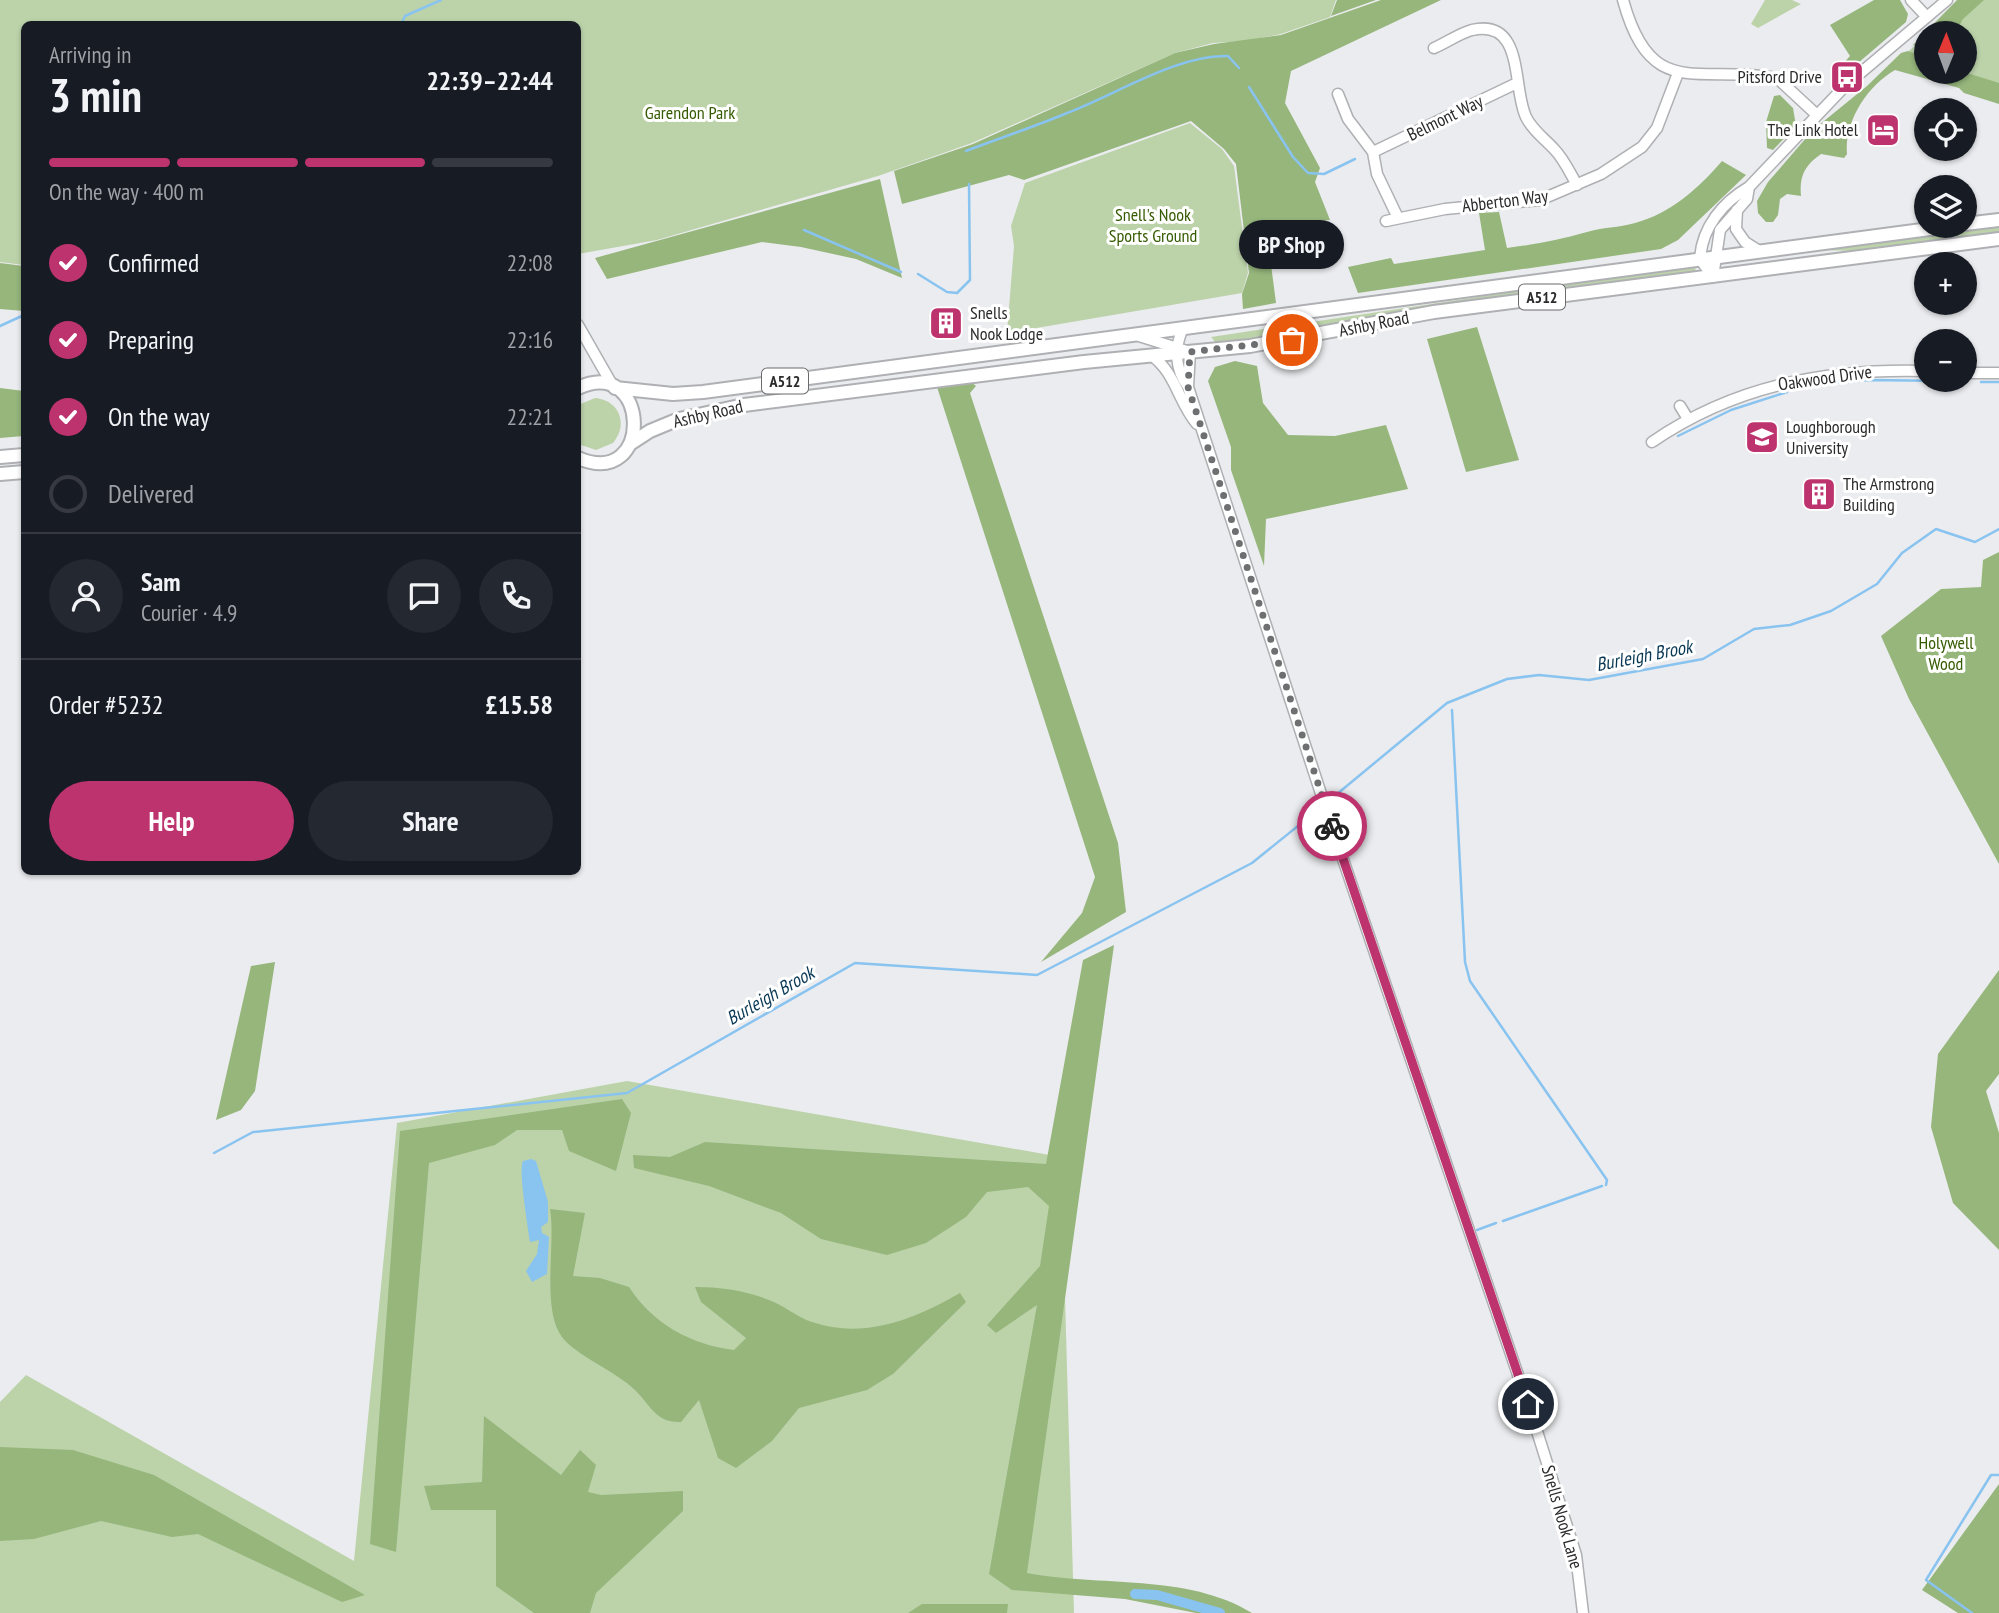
<!DOCTYPE html>
<html lang="en">
<head>
<meta charset="utf-8">
<style>
	body { margin:0; font-family:"PT Sans Narrow",sans-serif; background:#242831; color:#f1f3f6; height:100vh; display:flex; flex-direction:column; font-size:26px; white-space:nowrap }
	* { box-sizing:border-box; margin:0 }
	p { font-size:23px; color:#9ea1a6 }
	.icon { flex:none; width:38px; height:38px; fill:none; stroke:currentColor; stroke-width:2; stroke-linecap:round; stroke-linejoin:round }
	.map { position:relative; flex:1; overflow:hidden }
	.drawer { position:absolute; left:21px; top:21px; width:560px; height:854px; display:flex; flex-direction:column; background:#171b24; border-radius:10px; box-shadow:0 2px 5px #0004 }
	.drawer>* { flex:none }
	.needle { width:46px; rotate:1deg }
	.tools { position:absolute; left:1914px; top:21px; display:grid; gap:14px }
	.tools a { display:grid; place-items:center; width:63px; height:63px; border-radius:50%; background:#171b24; box-shadow:0 2px 5px #0004; font-size:35px }
	.pin { position:absolute; display:grid; place-items:center; width:60px; height:60px; color:#fff; margin:-30px; border:4px solid #fff; border-radius:50%; box-shadow:0 2px 7px #0007 }
	.courier { position:absolute; display:grid; place-items:center; width:70px; height:70px; margin:-35px; border:5px solid #bd336e; border-radius:50%; background:#fff; color:#222; box-shadow:0 2px 9px #0007 }
	.bubble { position:absolute; height:49px; border-radius:24px; background:#171b24; box-shadow:0 2px 5px #0004; font-size:23px; font-weight:700; line-height:49px; text-align:center }
	.headline em { font-style:normal; font-weight:700 }
	.headline div { display:flex; flex-direction:column-reverse }
	.headline { display:flex; align-items:center; justify-content:space-between; height:119px; padding:0 28px }
	h1 { font-size:46px; font-weight:700; line-height:52px }
	.bar { display:grid; grid-template-columns:repeat(4,1fr); gap:10px 7px; align-content:center; height:84px; padding:0 28px }
	.bar i { height:9px; border-radius:5px; background:#363941 }
	.bar .selected { background:#bd336e }
	.bar p { grid-column:span 4 }
	.line { display:flex; align-items:center; gap:18px; padding:0 28px; border-top:2px solid #363941 }
	.line div { flex:1 }
	.round { display:grid; place-items:center; flex:none; width:74px; height:74px; border-radius:37px; background:#242831 }
	ol { padding:0 28px; list-style:none }
	li { display:flex; align-items:center; gap:21px; height:77px }
	li p { margin-inline-start:auto }
	li .icon { padding:7px; border-radius:50%; background:#bd336e; color:#fff; stroke-width:4 }
	li:last-child { color:#9ea1a6 }
	li i { width:38px; height:38px; border:4px solid #363941; border-radius:50% }
	.primary-button { display:flex; gap:14px; margin-top:auto; padding:14px 28px }
	.primary-button a { flex:1; height:80px; border-radius:42px; background:#bd336e; color:#fff; font-size:28px; font-weight:700; line-height:80px; text-align:center }
	.primary-button a+a { background:#242831; color:#f1f3f6 }
	.map>svg:first-child { display:block }
</style>
</head>
<body>
<div class="map">
<svg width="1999" height="1613" viewBox="0 0 1999 1613">
	<rect width="100%" height="100%" fill="#ebecef"/>
	<path fill="#bcd3aa" d="M0,0h1336l-6,17 -49,17 -36,7 -32,2 -38,10 -203,90 -94,33 -221,64 -79,14v-230h-554v241l-24,-3z
		M1765,0h27l9,4 -43,24 -7,-4z
		M1964,0h35v98l-105,-34 33,-29v37h38v-39h-37z
		M1190,123l32,26 12,17 14,107 -6,20 -235,40 7,-87 -3,-20 14,-43z
		M1999,225v7l-143,19 -35,-1z
		M1691,265l5,4 -5,5 -260,32 -135,26 -80,11 -5,-6z
		M595,398c24,2 34,26 18,45l-17,7 -18,-6v-39z
		M627,1081l434,76 13,456h-1074v-211l26,-27 328,186 43,-438z"/>
	<path fill="#96b67c" d="M1337,0h39l-45,16z
		M1381,0h60l-150,71 -6,32 35,65 -5,14 15,38 -64,6 10,77 -33,6 -1,-15 7,-21 -13,-109 -12,-15 -33,-28 -167,59 -15,-5 -107,29 -8,-33 79,-27 202,-91 39,-9 67,-9z
		M1874,0h26l8,14 -2,8 -62,53 -5,-7 11,-12 -20,-31z
		M1957,0h27l-21,19 -8,14h-28v16l-14,-4z
		M1908,51l19,7v14h37l35,11v21l-35,-11 -5,-5 -64,-18c-28,16 -51,52 -48,84l-3,4 -23,-4c-16,11 -22,22 -20,42l-14,-2 -7,5 -2,16 -5,7h-7l-8,-9 -1,-12 11,-19 45,-52 54,-44 34,-33z
		M1780,95l13,13 3,18 -23,24 -6,-2 -1,-26 8,-26z
		M1722,161l24,14 -68,65 -17,9 -303,44 -10,-26 43,-9 3,6 91,-14 -6,-37 20,-1 8,36c31,-4 51,-8 80,-16 15,-5 32,-4 48,-9 35,-9 64,-35 87,-62z
		M880,179l22,99 -46,-19 -55,-12 -39,-5 -155,37 -12,-21z
		M0,263l24,3v45l-24,-2z
		M1477,327l42,133 -53,12 -39,-133z
		M1235,361l22,5 6,37 25,32 47,1 51,-11 22,64 -142,30 -2,47 -33,-96v-23l-23,-66 7,-14z
		M971,382l5,4 -6,7 148,450 8,69 -85,50 41,-49 13,-36 -158,-490z
		M0,388l24,3v45l-24,2z
		M1999,552v312l-90,-165 -28,-63 60,-47 40,-2 2,-27z
		M1114,945l-87,628c72,14 160,0 225,40h-56l-71,-14 -113,-9 -23,-16 48,-269 -41,28 -9,-8 53,-59 9,-60 -21,-19 -41,5 -21,25 -40,26 -39,12 -66,-16 -40,-26 -72,-27 -75,-18 -1,-13 37,2 35,-15 341,22 37,-204z
		M275,962l-20,129 -14,19 -25,10 35,-154z
		M1999,970v104l-13,17 13,42v117l-46,-47 -22,-76 7,-73z
		M622,1099l9,14 -15,58 -47,-20 -7,-21h-45l-22,15 -66,18 -33,389 -26,-8 30,-413z
		M550,1209l35,4 -12,63 27,2 29,9c23,36 62,58 105,63l12,-12 -45,-36 -6,-15c28,0 53,4 79,15 13,6 25,16 38,20 52,18 103,-3 148,-29l6,9 -73,72 -26,16 -68,18 -27,33 -36,27 -18,-10 -19,-58 -18,22c-25,1 -30,-16 -46,-32 -18,-18 -60,-35 -73,-53 -21,-28 -6,-94 -12,-128z
		M484,1416l77,59 19,-25 16,15 -8,27 13,3 82,-4v20l-87,82 -6,20h-56l-38,-27v-76h-65l-7,-24 58,-4z
		M0,1447l73,3 81,25 211,120 -23,7 -144,-68 -26,3 -71,-16 -67,18 -34,2z
		M1999,1484v129h-41l-36,-23z
		M922,1604h86l-1,9h-99z"/>
	<path fill="#89c3f0" d="M531,1159l5,2 12,41v20l-7,5 1,6 7,4 -2,37 -15,8 -6,-11 11,-17 2,-14 -9,2c-2,-15 -12,-73 -7,-81z"/>
	<g fill="none" stroke-linecap="round" stroke-linejoin="round">
		<path stroke="#89c3f0" stroke-width="2.5" d="M401,24l4,-8 36,-16
			M1249,87l44,70 15,16 16,1 31,-15
			M966,151c34,-13 68,-24 101,-38 48,-18 111,-59 161,-57l11,12
			M804,230l97,42
			M918,274l29,18 10,1 13,-13 -1,-96
			M0,326l24,-11
			M1981,382h18
			M1825,384l44,-4 81,1
			M1678,436l53,-26 56,-18
			M1452,710l13,252 5,19 137,199 -1,5
			M1331,799l116,-96 60,-24 32,-4 50,5 114,-21 51,-30 36,-4 41,-14 46,-27 25,-31 34,-24 39,13 24,-13
			M214,1153l39,-21 374,-39 228,-130 182,12 215,-112 62,-50
			M1503,1221l99,-35
			M1477,1230l19,-7
			M1972,1613l-46,-33 65,-105h8"/>
		<path stroke="#89c3f0" stroke-width="10" d="M1135,1594l22,1 63,18"/>
		<g stroke="#afb0b3" stroke-width="13">
			<path id="minor" d="M1623,0c28,102 74,64 154,78l40,37
				M1911,0l16,17
				M1434,48c12,-5 26,-15 38,-18 53,-12 40,58 54,87 6,13 18,21 28,32 10,10 16,24 23,36
				M1338,94l10,25 25,33 4,22 21,44
				M1373,152l144,-69
				M1737,210l-1,19 9,13 14,9
				M1386,221l59,-12 95,-9 61,-26 41,-27 15,-19 21,-55
				M1713,277l-13,-18c2,-32 23,-57 49,-72l96,-101 102,-86
				M1713,277l7,-47 27,-31 2,-12
				M578,325l36,63
				M1183,328c-9,20 -8,41 5,59l138,422 210,619 40,127 7,58
				M1139,336l51,16 -2,35
				M1151,355c25,18 27,47 46,69
				M1965,373h34
				M1680,406l8,13
				M1652,442c83,-57 176,-74 275,-71"/>
		</g>
		<g stroke="#afb0b3" stroke-width="16">
			<path id="major" d="M1965,224l34,-4
				M578,388c72,-34 77,103 0,70
				M615,388l58,6 30,-2 1249,-166
				M630,444l20,-13 29,-12 65,-14 340,-43 166,-16 184,-34 565,-73
				M0,457l24,-2
				M0,474l24,-2"/>
		</g>
		<use href="#minor" stroke="#fff" stroke-width="10"/>
		<use href="#major" stroke="#fff" stroke-width="12"/>
	</g>
	<g fill="none" stroke-linecap="round" stroke-linejoin="round">
		<path stroke="#6e6f70" stroke-width="7" stroke-dasharray="0 12.6" d="M1292,340l-102,12 -2,35 144,439"/>
		<path stroke="#bd336e" stroke-width="9" d="M1332,826l196,578"/>
	</g>
	<defs>
		<g id="bus-square" transform="scale(1.75)"><rect x="-9" y="-9" width="18" height="18" rx="4" fill="#bd336e" stroke="#fff"/><path d="M-5-6H5V4H4V6H2V4H-2V6H-4V4H-5ZM-3.5-4V0h7V-4ZM-3.5 1.2v1.5H-2V1.2ZM2 1.2v1.5H3.5V1.2Z" fill="#fff"/></g>
		<g id="hotel-square" transform="scale(1.75)"><rect x="-9" y="-9" width="18" height="18" rx="4" fill="#bd336e" stroke="#fff"/><path d="M-6-4.5h1.5V1H6V5H4.5V3h-9V5H-6ZM-4 0a1.8 1.8 0 1 1 3.6 0ZM.5 0V-2.5h3Q6-2.5 6 0Z" fill="#fff"/></g>
		<g id="building-square" transform="scale(1.75)"><rect x="-9" y="-9" width="18" height="18" rx="4" fill="#bd336e" stroke="#fff"/><path d="M-4-6H4V6H1V3H-1V6H-4ZM-2.5-4.3h1.7v1.8h-1.7ZM.8-4.3h1.7v1.8H.8ZM-2.5-1h1.7V.8h-1.7ZM.8-1h1.7V.8H.8Z" fill="#fff"/></g>
		<g id="university-square" transform="scale(1.75)"><rect x="-9" y="-9" width="18" height="18" rx="4" fill="#bd336e" stroke="#fff"/><path d="M0-5L7-2L0 1L-7-2ZM-4 1L0 2.5L4 1V4Q0 6-4 4Z" fill="#fff"/></g>
	</defs>
	<g fill-rule="evenodd">
		<use href="#bus-square" x="1847" y="77"/>
		<use href="#hotel-square" x="1883" y="130"/>
		<use href="#building-square" x="946" y="323"/>
		<use href="#university-square" x="1762" y="437"/>
		<use href="#building-square" x="1819" y="494"/>
	</g>
	<g text-anchor="middle" stroke-width="6" stroke-linejoin="round" paint-order="stroke">
		<g fill="#fff" stroke="#6b6b6b" stroke-width="2">
			<rect x="1519" y="284.5" width="46" height="25" rx="5"/>
			<rect x="762" y="368.5" width="46" height="25" rx="5"/>
		</g>
		<g font-size="16" font-weight="bold" fill="#2b2b2c">
			<text x="1542" y="303">A512</text>
			<text x="785" y="387">A512</text>
		</g>
		<g font-size="18" fill="#2b2b2c" stroke="#fff" text-anchor="start">
			<text x="1822" y="83" text-anchor="end">Pitsford Drive</text>
			<text x="1858" y="136" text-anchor="end">The Link Hotel</text>
			<text x="970" y="319">Snells<tspan x="970" dy="21">Nook Lodge</tspan></text>
			<text x="1786" y="433">Loughborough<tspan x="1786" dy="21">University</tspan></text>
			<text x="1843" y="490">The Armstrong<tspan x="1843" dy="21">Building</tspan></text>
		</g>
		<g font-size="18" fill="#355b00" stroke="#fff">
			<text x="690" y="119">Garendon Park</text>
			<text x="1153" y="221">Snell's Nook<tspan x="1153" dy="21">Sports Ground</tspan></text>
			<text x="1946" y="649">Holywell<tspan x="1946" dy="21">Wood</tspan></text>
		</g>
		<g font-size="18" fill="#2b2b2c" stroke="#fff">
			<text transform="translate(1445 118) rotate(-26)" y="6">Belmont Way</text>
			<text transform="translate(1505 201) rotate(-7)" y="6">Abberton Way</text>
			<text transform="translate(1374 324) rotate(-11)" y="6">Ashby Road</text>
			<text transform="translate(1825 378) rotate(-8)" y="6">Oakwood Drive</text>
			<text transform="translate(708 414) rotate(-13)" y="6">Ashby Road</text>
			<text transform="translate(1562 1517) rotate(74)" y="6">Snells Nook Lane</text>
		</g>
		<g font-size="19" font-style="italic" fill="#093855" stroke="#fff">
			<text transform="translate(1644 655) rotate(-11)" y="7">Burleigh Brook</text>
			<text transform="translate(770 995) rotate(-30)" y="7">Burleigh Brook</text>
		</g>
	</g>
</svg>
<div class="tools">
<a><svg class="needle" viewBox="-14 -14 28 28"><path d="M0-13l5 13h-10z" fill="#e53935"/><path d="M0 13l5-13h-10z" fill="#9ea1a6"/></svg></a>
<a><svg class="icon" aria-label="locate" viewBox="0 0 24 24"><circle cx="12" cy="12" r="6"/><path d="M12 2v4M12 18v4M2 12h4M18 12h4"/></svg></a>
<a><svg class="icon" aria-label="layers" viewBox="0 0 24 24"><path d="M12 4l9 5-9 5-9-5zM3 14l9 5 9-5"/></svg></a>
<a>+</a>
<a>−</a>
</div>
<div class="pin" style="left:1292px;top:340px;background:#ea580c"><svg class="icon" aria-label="bag" viewBox="0 0 24 24"><path d="M5 8h14l-1 12H6zM9 8a3 3 0 0 1 6 0"/></svg></div>
<div class="pin" style="left:1528px;top:1404px;background:#1f2937"><svg class="icon" aria-label="home" viewBox="0 0 24 24"><path d="M3 11l9-7 9 7M6 9v11h12V9"/></svg></div>
<div class="courier" style="left:1332px;top:826px"><svg class="icon" aria-label="bike" viewBox="0 0 24 24"><circle cx="6" cy="16" r="4"/><circle cx="18" cy="16" r="4"/><path d="M6 16l4-8h5l3 8M10 8l3 8H6M13 5h3"/></svg></div>
<div class="bubble" style="left:1239px;top:220px;width:105px">BP Shop</div>
<section class="drawer">
<div class="headline"><div><h1>3 min</h1><p>Arriving in</p></div><em>22:39–22:44</em></div>
<div class="bar"><i class="selected"></i><i class="selected"></i><i class="selected"></i><i></i><p>On the way · 400 m</p></div>
<ol>
<li><svg class="icon" aria-label="check" viewBox="0 0 24 24"><path d="M5 12l5 5 9-10"/></svg>Confirmed<p>22:08</p></li>
<li><svg class="icon" aria-label="check" viewBox="0 0 24 24"><path d="M5 12l5 5 9-10"/></svg>Preparing<p>22:16</p></li>
<li><svg class="icon" aria-label="check" viewBox="0 0 24 24"><path d="M5 12l5 5 9-10"/></svg>On the way<p>22:21</p></li>
<li><i></i>Delivered</li>
</ol>
<div class="line" style="height:126px"><a class="round"><svg class="icon" aria-label="person" viewBox="0 0 24 24"><circle cx="12" cy="8" r="4"/><path d="M4 21q1-7 8-7t8 7"/></svg></a><div><b>Sam</b><p>Courier · 4.9</p></div><a class="round"><svg class="icon" aria-label="chat" viewBox="0 0 24 24"><path d="M4 5h16v11H9l-5 4z"/></svg></a><a class="round"><svg class="icon" aria-label="phone" viewBox="0 0 24 24"><path d="M5 4h4l2 5-3 2q2 4 5 5l2-3 5 2v4C11 20 4 13 5 4z"/></svg></a></div>
<div class="line" style="height:91px"><div>Order #5232</div><b>£15.58</b></div>
<div class="primary-button"><a>Help</a><a>Share</a></div>
</section>
</div>
</body>
</html>
